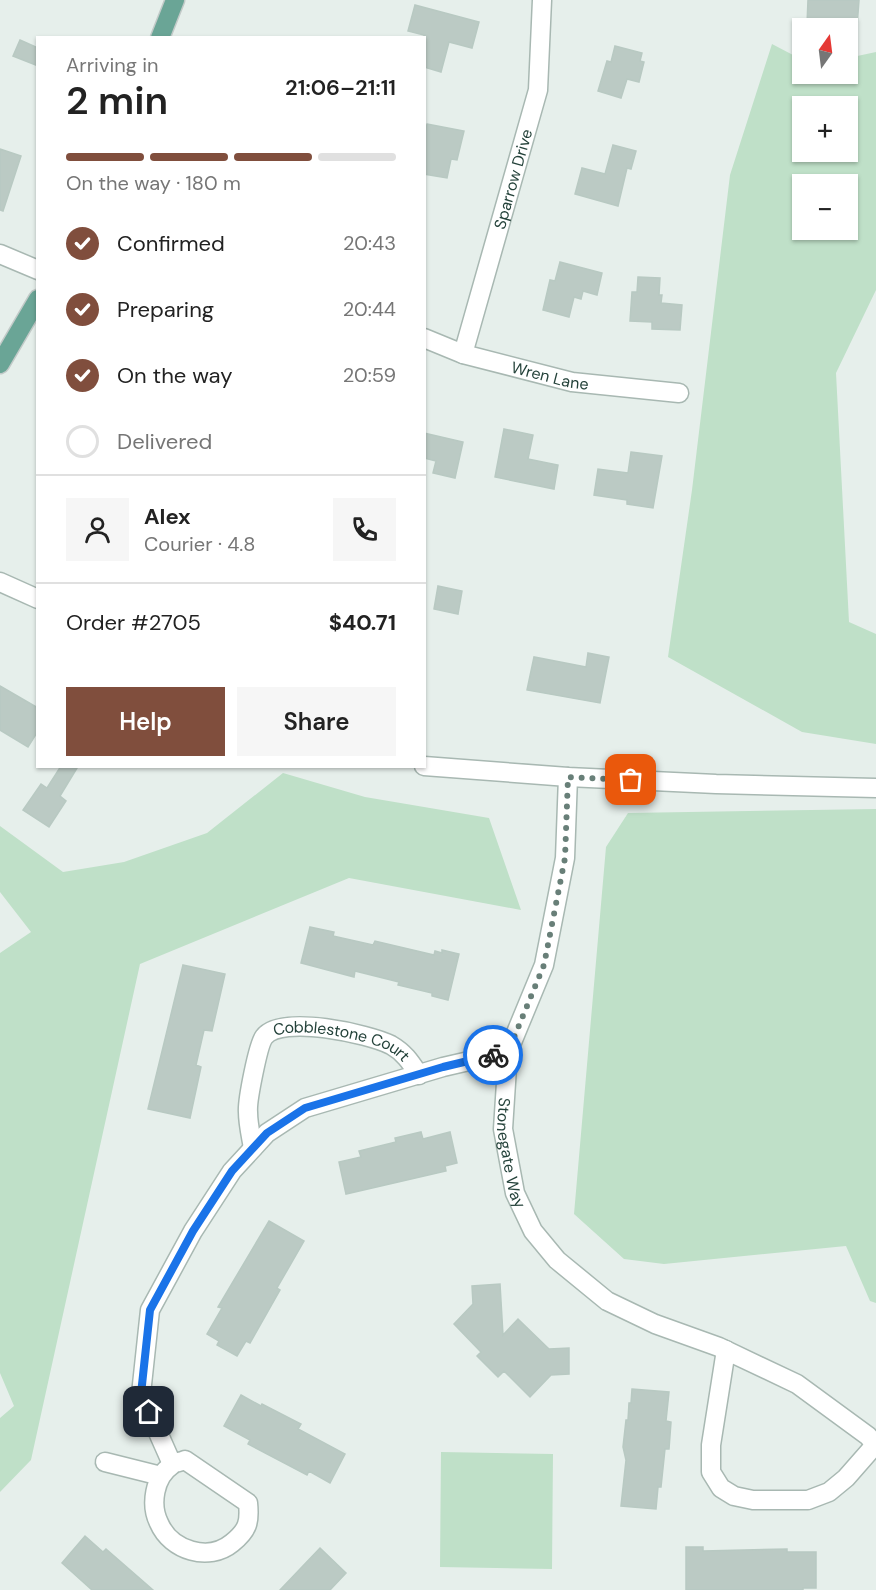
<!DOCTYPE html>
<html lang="en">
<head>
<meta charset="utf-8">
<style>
	body { margin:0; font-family:"DM Sans",sans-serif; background:#f6f6f6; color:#222; height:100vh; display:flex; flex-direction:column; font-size:22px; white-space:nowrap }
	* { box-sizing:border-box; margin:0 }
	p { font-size:20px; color:#767676 }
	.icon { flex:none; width:33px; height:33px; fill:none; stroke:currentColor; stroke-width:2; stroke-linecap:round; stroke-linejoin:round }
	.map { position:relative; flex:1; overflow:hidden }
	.side { position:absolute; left:36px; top:36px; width:390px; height:732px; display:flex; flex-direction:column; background:#fff; border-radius:0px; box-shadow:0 2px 4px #0004 }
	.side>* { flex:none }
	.needle { width:39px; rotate:14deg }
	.buttons { position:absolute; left:792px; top:18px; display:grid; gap:12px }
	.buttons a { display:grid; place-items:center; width:66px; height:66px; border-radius:0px; background:#fff; box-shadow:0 2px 4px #0004; font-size:30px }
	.pin { position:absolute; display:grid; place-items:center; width:51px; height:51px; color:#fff; margin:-26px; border-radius:12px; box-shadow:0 3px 9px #0006 }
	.courier { position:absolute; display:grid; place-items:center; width:60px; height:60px; margin:-30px; border:4px solid #1a73e8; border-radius:50%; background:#fff; color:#222; box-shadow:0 2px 8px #0007 }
	.summary em { font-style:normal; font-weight:600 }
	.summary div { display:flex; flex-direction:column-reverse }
	.summary { display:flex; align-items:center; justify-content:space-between; height:102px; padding:0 30px }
	h1 { font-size:39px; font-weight:600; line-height:45px }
	.bar { display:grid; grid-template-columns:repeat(4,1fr); gap:9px 6px; align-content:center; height:72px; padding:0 30px }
	.bar i { height:8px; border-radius:4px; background:#e0e0e0 }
	.bar .selected { background:#804e3d }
	.bar p { grid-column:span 4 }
	.line { display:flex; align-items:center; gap:15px; padding:0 30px; border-top:2px solid #e0e0e0 }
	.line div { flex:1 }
	.round { display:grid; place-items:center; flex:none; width:63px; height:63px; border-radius:0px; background:#f6f6f6 }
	ol { padding:0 30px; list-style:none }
	li { display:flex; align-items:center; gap:18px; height:66px }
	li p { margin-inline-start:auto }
	li .icon { padding:6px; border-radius:50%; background:#804e3d; color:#fff; stroke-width:4 }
	li:last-child { color:#767676 }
	li i { width:33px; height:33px; border:3px solid #e0e0e0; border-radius:50% }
	.cta { display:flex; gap:12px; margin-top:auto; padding:12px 30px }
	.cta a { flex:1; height:69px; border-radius:0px; background:#804e3d; color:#fff; font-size:24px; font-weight:600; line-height:69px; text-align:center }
	.cta a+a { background:#f6f6f6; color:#222 }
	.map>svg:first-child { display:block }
</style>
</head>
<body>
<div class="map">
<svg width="876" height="1590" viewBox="0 0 876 1590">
	<rect width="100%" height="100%" fill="#e6efeb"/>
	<path fill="#bfe0c8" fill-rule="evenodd" d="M772,44l21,11 9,3v16h46v-16l28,-6v238l-40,83 13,249 27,12v110l-74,-12 -134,-75 24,-167 38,-315zM848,106v46h-46v-46zM802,184h46v46h-46z
		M283,773l82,24 124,21 32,92 -172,-32 -209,86 -109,496 -31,32v-74l14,-12 -14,-33v-420l31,-21 -31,-40v-66l63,46 61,-10 83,-29z
		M876,809v494l-6,-2 -24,-55 -182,18 -40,-5 -50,-45 32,-367 22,-34z
		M441,1452l112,2 -1,115 -112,-2z"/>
	<path fill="#bbcac4" stroke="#b8c9c2" stroke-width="1.5" d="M808,0h51l-2,27 -50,-3z
		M415,5l64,17 -7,26 -23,-6 -8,30 -17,-5v-32l-16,-4z
		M20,40l18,8v18l-25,-10z
		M615,46l27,7 -2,8 4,1 -5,20 -12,-3 -6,19 -23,-7 9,-30 4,1z
		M427,124l37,7 -7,29 -6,-1 -4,19 -23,-4v-39z
		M613,145l23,6 -5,18 -4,-1 -9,38 -43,-12 7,-26 23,6z
		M0,149l21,7 -18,55 -3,-1z
		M560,262l42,11 -5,22 -14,-4 -2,8 -7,-2 -5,20 -26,-7 7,-30 5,1z
		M638,277l22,1 -1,17h3l-1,8 21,2 -2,25 -28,-1v-7l-22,-1 2,-29h5z
		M504,429l29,6 -5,24 30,6 -4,24 -59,-12z
		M424,433l39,9 -8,36 -22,-5 3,-12 -12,-3z
		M631,452l31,4 -9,52 -26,-4v-4l-33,-5 4,-26 30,4z
		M438,586l24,5 -4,23 -24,-5z
		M588,653l21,4 -9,46 -73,-13 7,-33 52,10z
		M0,686l38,22v23l-10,16 -28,-17z
		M61,766l16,2 -17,28 6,5 -17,26 -26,-17 18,-26 6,4z
		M310,927l24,5 -1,4 40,9 2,-4 59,14 1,-4 7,2v-3l17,4 -11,46 -16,-4v-3l-34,-8 1,-3 -44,-11 -1,6 -53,-14z
		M183,965l42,9 -13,57 -8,-1 -8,35 5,2 -11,51 -42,-9z
		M421,1132l2,7 27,-7 7,31 -12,3 1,5 -100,23 -7,-32 22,-5 -2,-6 37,-9 -1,-4z
		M269,1221l35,20 -27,47 3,2 -30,53 -4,-2 -9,15 -20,-11 2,-4 -12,-7 15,-26 -4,-1z
		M500,1284l3,51 15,-16 31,30 20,-1v26l-18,1 -21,22 -26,-26 -6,6 -21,-21 4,-4 -27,-28 19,-20 -1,-18z
		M632,1389l37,3 -3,29 5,1 -2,27h-4l-4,38h-3l-2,22 -35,-3 5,-46 -3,-13 3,-27h2l1,-17h2z
		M241,1395l20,11 1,-2 39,20 -3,5 47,25 -15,29 -21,-12 -2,4 -59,-31 2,-4 -26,-14z
		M85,1536l18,16 3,-3 47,41h-61l-30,-27z
		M686,1547h17v4l84,-2v3h29v36h-13v2h-117z
		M320,1548l26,25 -16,17h-50z"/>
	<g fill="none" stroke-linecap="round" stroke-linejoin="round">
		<g stroke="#a8b8b2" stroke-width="21">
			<g id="minor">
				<path d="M0,254l38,16"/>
				<path id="s1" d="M424,338l39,16 109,28 107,11"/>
				<path id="s2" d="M463,354l75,-264 4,-90"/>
				<path d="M0,582l38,17"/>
				<path d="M424,766l144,11 148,7 160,4"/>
				<path id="s3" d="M568,777l-3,81 -21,107 -36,87 -5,77 12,64 18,38 24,29 50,41 48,23 64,23 78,37 71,52 8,10"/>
				<path id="s4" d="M253,1148c-2,-12 -5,-24 -5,-36 -1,-11 10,-67 16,-75 17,-23 105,-3 127,8 14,8 20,18 28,30"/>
				<path d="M726,1350l-15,95v27l10,16 13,8 19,4h55l21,-8 17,-14 29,-33"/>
				<path d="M185,1460l63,43c2,19 0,27 -16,40 -23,19 -61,8 -73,-20 -9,-18 -5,-46 13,-58 3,-3 9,-3 13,-5z"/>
				<path d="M105,1462l56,14"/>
				<path d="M172,1464l-31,-70 9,-84 43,-79 39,-60 35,-38 38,-25 138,-41 65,-15"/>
			</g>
		</g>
		<g stroke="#c2cac8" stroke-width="21">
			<path id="major" d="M160,38l15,-38
				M0,364l38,-65"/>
		</g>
		<use href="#minor" stroke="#fff" stroke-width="18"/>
		<use href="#major" stroke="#6aa596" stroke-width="18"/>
	</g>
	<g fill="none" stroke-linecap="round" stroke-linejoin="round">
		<path stroke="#687f78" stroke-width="6" stroke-dasharray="0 10.8" d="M493,1055l15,-3 36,-87 21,-107 3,-81 63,3"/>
		<path stroke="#1a73e8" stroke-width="8" d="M149,1412l-8,-18 9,-84 43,-79 39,-60 35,-38 38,-25 138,-41 50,-12"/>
	</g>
	<g text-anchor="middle" stroke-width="5" stroke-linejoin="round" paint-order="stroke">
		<g font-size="16" fill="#24423a" stroke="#f7fbf9">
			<text dy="6" stroke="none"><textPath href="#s2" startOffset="182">Sparrow Drive</textPath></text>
			<text dy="6" stroke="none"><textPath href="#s1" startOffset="132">Wren Lane</textPath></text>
			<text dy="6" stroke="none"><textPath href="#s4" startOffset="196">Cobblestone Court</textPath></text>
			<text dy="6" stroke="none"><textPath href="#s3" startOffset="386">Stonegate Way</textPath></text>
		</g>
	</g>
</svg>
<div class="buttons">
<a><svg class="needle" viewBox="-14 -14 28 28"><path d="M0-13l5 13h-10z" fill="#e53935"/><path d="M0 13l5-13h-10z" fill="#767676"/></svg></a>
<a>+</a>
<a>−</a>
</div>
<div class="pin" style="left:631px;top:780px;background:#ea580c"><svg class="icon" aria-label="bag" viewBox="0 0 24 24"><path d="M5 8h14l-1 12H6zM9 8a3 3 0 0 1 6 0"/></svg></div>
<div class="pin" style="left:149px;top:1412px;background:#1f2937"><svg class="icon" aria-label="home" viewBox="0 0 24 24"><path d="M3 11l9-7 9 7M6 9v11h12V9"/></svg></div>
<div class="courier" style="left:493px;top:1055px"><svg class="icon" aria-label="bike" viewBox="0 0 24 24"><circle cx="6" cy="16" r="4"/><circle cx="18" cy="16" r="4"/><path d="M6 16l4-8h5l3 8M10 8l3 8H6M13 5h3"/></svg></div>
<section class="side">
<div class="summary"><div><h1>2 min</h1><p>Arriving in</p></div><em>21:06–21:11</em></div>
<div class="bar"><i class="selected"></i><i class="selected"></i><i class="selected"></i><i></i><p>On the way · 180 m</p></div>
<ol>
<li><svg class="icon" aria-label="check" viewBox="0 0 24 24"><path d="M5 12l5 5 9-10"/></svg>Confirmed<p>20:43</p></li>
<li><svg class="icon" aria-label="check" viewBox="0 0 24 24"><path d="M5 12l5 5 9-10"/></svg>Preparing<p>20:44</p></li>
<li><svg class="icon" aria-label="check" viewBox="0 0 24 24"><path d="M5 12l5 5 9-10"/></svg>On the way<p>20:59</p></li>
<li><i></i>Delivered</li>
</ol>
<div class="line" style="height:108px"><a class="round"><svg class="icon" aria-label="person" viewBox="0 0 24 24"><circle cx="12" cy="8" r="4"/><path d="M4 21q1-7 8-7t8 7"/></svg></a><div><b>Alex</b><p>Courier · 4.8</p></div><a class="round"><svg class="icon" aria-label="phone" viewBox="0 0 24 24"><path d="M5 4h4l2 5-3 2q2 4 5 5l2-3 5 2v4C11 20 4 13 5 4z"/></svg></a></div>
<div class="line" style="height:78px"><div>Order #2705</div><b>$40.71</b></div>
<div class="cta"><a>Help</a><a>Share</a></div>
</section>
</div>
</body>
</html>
